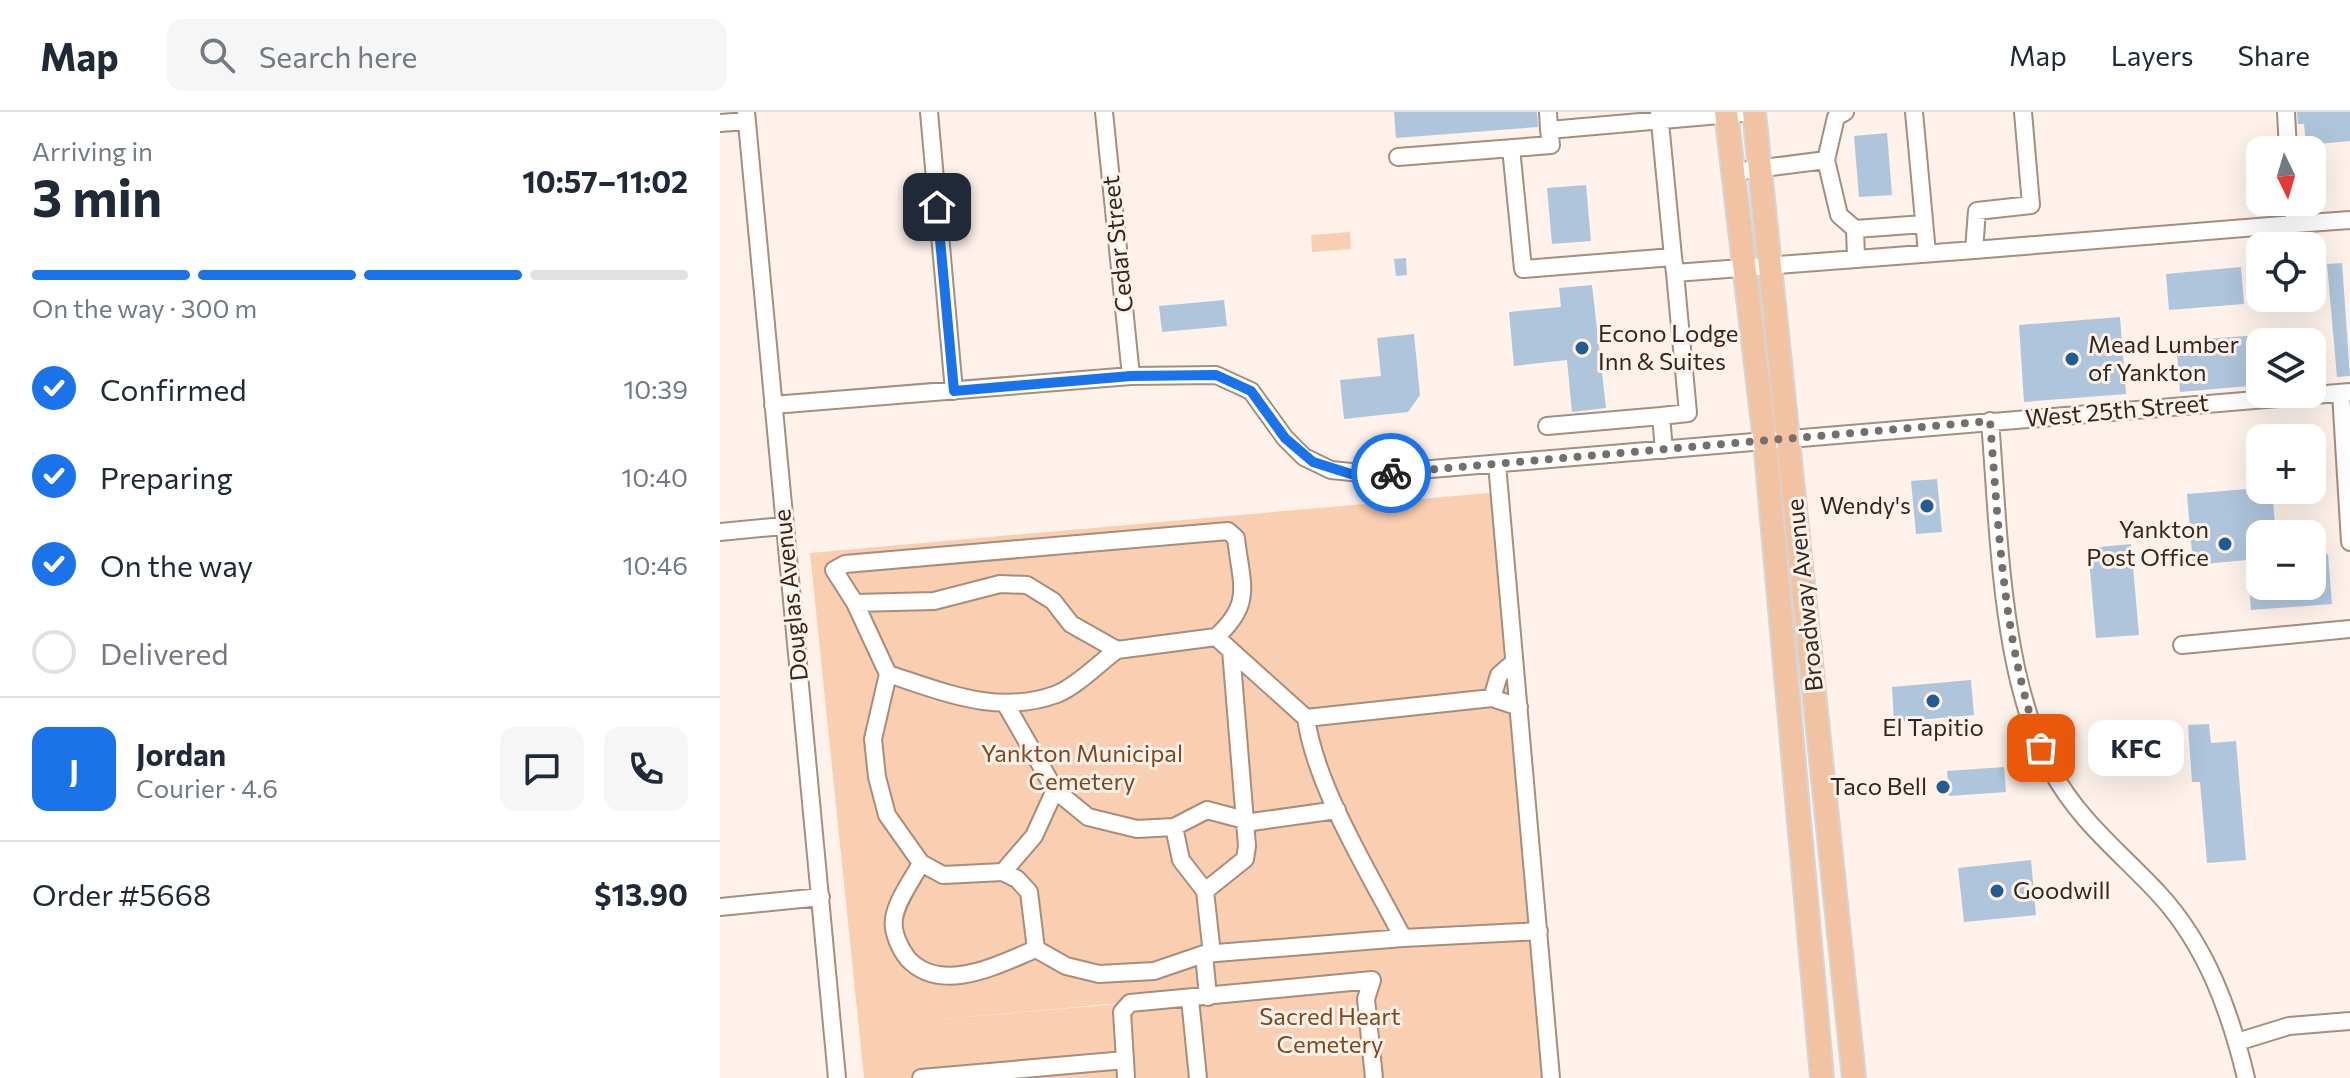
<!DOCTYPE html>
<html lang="en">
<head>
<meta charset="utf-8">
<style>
	body { margin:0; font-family:Commissioner,sans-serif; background:#f6f6f7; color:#1f2937; height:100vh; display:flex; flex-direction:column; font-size:30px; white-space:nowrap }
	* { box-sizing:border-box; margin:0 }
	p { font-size:26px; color:#747a83 }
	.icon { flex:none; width:44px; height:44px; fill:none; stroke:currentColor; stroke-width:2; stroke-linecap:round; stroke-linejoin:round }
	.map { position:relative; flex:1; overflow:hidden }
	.side { display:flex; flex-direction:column; background:#fff; width:720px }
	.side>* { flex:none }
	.needle { width:52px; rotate:175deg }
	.buttons { position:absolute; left:1526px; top:24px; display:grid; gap:16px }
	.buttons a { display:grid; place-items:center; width:80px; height:80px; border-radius:16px; background:#fff; box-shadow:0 8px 32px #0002; font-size:40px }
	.pin { position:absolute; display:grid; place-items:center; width:68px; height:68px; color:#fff; margin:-34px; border-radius:16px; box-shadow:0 4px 12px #0006 }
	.courier { position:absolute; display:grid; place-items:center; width:80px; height:80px; margin:-40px; border:6px solid #1a73e8; border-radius:50%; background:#fff; color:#222; box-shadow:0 2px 10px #0007 }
	.bubble { position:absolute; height:56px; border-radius:16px; background:#fff; box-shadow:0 8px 32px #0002; font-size:26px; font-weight:700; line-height:56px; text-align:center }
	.overview em { font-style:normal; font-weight:700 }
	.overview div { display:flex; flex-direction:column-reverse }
	.overview { display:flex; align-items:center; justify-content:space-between; height:136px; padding:0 32px }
	h1 { font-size:52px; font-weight:700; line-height:60px }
	.bar { display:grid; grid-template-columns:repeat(4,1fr); gap:12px 8px; align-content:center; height:96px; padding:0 32px }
	.bar i { height:10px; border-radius:6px; background:#e0e1e3 }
	.bar .active { background:#1a73e8 }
	.bar p { grid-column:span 4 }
	.line { display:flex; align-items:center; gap:20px; padding:0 32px; border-top:2px solid #e0e1e3 }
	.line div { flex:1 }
	.round { display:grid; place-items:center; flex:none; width:84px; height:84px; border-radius:16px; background:#f6f6f7 }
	ol { padding:0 32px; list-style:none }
	li { display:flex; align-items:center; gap:24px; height:88px }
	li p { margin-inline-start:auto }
	li .icon { padding:8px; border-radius:50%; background:#1a73e8; color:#fff; stroke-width:4 }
	li:last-child { color:#747a83 }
	li i { width:44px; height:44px; border:4px solid #e0e1e3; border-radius:50% }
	header { display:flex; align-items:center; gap:48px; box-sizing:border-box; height:112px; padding:0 40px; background:#fff; border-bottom:2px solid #e0e1e3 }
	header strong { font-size:38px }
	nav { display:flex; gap:44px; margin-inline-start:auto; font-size:28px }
	.search { width:560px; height:72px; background:#f6f6f7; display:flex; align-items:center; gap:20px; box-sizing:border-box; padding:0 28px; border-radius:16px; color:#747a83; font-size:30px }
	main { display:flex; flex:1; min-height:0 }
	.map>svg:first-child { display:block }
</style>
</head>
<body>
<header>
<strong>Map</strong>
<div class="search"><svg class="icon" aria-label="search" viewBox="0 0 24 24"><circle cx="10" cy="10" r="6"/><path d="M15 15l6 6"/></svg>Search here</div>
<nav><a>Map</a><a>Layers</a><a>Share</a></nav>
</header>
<main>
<section class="side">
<div class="overview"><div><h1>3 min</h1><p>Arriving in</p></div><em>10:57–11:02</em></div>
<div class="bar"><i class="active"></i><i class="active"></i><i class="active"></i><i></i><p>On the way · 300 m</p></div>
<ol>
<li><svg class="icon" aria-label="check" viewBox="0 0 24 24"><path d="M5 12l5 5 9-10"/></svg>Confirmed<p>10:39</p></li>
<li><svg class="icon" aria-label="check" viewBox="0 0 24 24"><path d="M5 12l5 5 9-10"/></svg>Preparing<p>10:40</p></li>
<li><svg class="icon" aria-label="check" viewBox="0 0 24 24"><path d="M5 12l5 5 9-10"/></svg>On the way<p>10:46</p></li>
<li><i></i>Delivered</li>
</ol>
<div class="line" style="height:144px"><b class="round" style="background:#1a73e8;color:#fff">J</b><div><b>Jordan</b><p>Courier · 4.6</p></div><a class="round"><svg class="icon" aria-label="chat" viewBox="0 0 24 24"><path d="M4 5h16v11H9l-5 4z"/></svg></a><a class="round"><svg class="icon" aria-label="phone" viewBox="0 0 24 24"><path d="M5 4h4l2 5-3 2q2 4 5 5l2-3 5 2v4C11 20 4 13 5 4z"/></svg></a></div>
<div class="line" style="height:104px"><div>Order #5668</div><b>$13.90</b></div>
</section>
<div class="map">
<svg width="1630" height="966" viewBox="0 0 1630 966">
	<rect width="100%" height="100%" fill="#fef2eb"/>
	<path fill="#f9ceb1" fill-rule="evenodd" d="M630,120l1,17 -39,3 -1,-17z
		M780,380l51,586h-687l-54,-525zM422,889v1l-198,17z"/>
	<path fill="#afc5dc" d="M674,0h143l1,15 -142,11z
		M1577,0h53v29l-44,4 -2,-21h-6z
		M1167,21l5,62 -33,2 -5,-61z
		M866,73l5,56 -39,3 -5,-56z
		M686,146l1,17 -11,1 -2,-17z
		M1622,151l8,113 -13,1 -10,-113z
		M1521,155l3,37 -75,6 -3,-36z
		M872,173l14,123 -34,4 -5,-52 -53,6 -5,-54 52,-5 -2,-19z
		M504,188l3,26 -65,6 -3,-26z
		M1400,205l6,77 -102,8 -5,-77z
		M694,222l6,61 -12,17 -64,7 -4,-39 41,-4 -4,-38z
		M1540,223v50l-80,7 -4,-51z
		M1217,367l5,53 -26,2 -5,-53z
		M1540,376l12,2 3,34 26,-2 1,12h-42v52h52v-31l16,-1 4,50 -81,6 -4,-50 -54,5 -6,-71z
		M1411,432l8,91 -43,3 -8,-90z
		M1251,568l3,35 -80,7 -2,-35z
		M1489,612l2,19 25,-2 10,119 -39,3 -7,-81h-8l-4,-57z
		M1284,655l2,25 -57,4 -2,-25z
		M1311,748l5,55 -72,7 -6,-54z"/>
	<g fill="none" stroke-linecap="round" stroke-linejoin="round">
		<g stroke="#a78d7b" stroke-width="20">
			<path id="minor" d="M26,0l91,966
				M209,0l25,279
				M384,0l27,264
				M828,0l1,18 205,-18
				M1194,0l13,141
				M1566,0l2,38
				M0,11l27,-2
				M791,36l12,121 150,-12 -14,-145
				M678,45l153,-12 -2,-15
				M1106,48l13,55 16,14
				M1013,60l93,-12 10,-43 9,-5
				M1575,112l55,-4
				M1254,138l321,-26 -3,-22
				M953,145l2,16 299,-23 3,-39 54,-6 -8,-93
				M1136,146l-1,-29 69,-5
				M1621,281l9,149
				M53,293l358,-29 85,-1 35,16 34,47 19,19 27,13 41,4 978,-82
				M941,304l27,-3 -13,-140
				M1270,309c9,108 10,255 62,350 27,50 69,82 107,123 47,51 71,117 87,184
				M827,314l114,-10 3,34
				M777,352l54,614
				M0,420l63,-6
				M135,491l79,-2 66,-17 27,1 26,16 18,23 46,26 99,-13 90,81 186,-20 27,9
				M496,525c38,-34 25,-53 20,-99l-8,-7 -383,33 -11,6 21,33 33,71 -15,65 4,38 10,38 34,48 22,12 60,-3 14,7 12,13 7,57 30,17 33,8 55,-3 50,-17 199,-16
				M1462,533l168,-16
				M168,562c56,18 110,42 169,20 20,-8 42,-31 60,-44
				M772,586l7,-23 15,-13
				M586,606c10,70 64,156 97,220l136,-7
				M335,678l33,27 49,12 37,-2 33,-17 45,12 85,-12
				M454,715l7,33 24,31 7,63
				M201,751c-8,16 -25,38 -27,56 -2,13 6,30 14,40 34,36 91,5 128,-10
				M283,760l31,-36 21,-46 -49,-85
				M485,779l40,-32 2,-13 -16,-196
				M0,795l101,-10
				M484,842l4,43
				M470,887l8,79
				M1517,930l52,-16 61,-5
				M405,948l-3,-48 8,-9 242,-23 -6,19 8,79
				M201,966l204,-18 1,18"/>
		</g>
		<g stroke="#d6d4d2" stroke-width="26">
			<path id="highway" d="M1006,0l39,329 57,637
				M1034,0l100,966"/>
		</g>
		<use href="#minor" stroke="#fff" stroke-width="16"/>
		<use href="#highway" stroke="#f2c3a3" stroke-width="22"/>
	</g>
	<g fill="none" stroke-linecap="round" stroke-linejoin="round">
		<path stroke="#796e67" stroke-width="8" stroke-dasharray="0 14.4" d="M671,361l599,-52c9,110 13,223 51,327"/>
		<path stroke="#1a73e8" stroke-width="10" d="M217,95l17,184 177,-15 85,-1 35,16 34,47 28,24 38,12 40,-1"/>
	</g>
	<g fill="#225c93" stroke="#fef2eb" stroke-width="3">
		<circle cx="862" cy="236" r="8"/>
		<circle cx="1352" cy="247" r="8"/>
		<circle cx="1207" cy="394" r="8"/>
		<circle cx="1505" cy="432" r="8"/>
		<circle cx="1213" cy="589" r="8"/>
		<circle cx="1223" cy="675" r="8"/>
		<circle cx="1277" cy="779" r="8"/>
	</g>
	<g text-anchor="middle" stroke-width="6" stroke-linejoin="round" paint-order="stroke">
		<g font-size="24" fill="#322720" stroke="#fef2eb">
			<text transform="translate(398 132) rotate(-96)" y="8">Cedar Street</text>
			<text transform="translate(1397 299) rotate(-5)" y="8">West 25th Street</text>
			<text transform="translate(71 483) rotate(-96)" y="8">Douglas Avenue</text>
			<text transform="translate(1085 483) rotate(-96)" y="8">Broadway Avenue</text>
		</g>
		<g font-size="24" fill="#322720" stroke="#fef2eb" text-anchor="start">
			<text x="878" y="230">Econo Lodge<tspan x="878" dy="28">Inn &amp; Suites</tspan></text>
			<text x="1368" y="241">Mead Lumber<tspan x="1368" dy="28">of Yankton</tspan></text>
			<text x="1191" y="402" text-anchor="end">Wendy's</text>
			<text x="1489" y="426" text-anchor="end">Yankton<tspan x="1489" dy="28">Post Office</tspan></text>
			<text x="1213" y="624" text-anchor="middle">El Tapitio</text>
			<text x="1207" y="683" text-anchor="end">Taco Bell</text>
			<text x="1293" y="787">Goodwill</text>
		</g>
		<g font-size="24" fill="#7f471b" stroke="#fef2eb">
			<text x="362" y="650">Yankton Municipal<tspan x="362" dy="28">Cemetery</tspan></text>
			<text x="610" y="913">Sacred Heart<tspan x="610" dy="28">Cemetery</tspan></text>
		</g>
	</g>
</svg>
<div class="buttons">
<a><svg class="needle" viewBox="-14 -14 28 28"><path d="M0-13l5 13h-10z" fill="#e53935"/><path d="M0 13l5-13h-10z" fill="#747a83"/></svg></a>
<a><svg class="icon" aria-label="locate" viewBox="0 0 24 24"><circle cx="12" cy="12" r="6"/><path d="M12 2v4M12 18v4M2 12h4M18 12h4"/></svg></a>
<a><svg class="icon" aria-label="layers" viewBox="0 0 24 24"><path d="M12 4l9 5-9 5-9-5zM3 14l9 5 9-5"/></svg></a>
<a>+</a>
<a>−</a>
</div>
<div class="pin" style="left:1321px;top:636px;background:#ea580c"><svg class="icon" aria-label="bag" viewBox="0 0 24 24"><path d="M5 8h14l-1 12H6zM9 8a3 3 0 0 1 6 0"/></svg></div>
<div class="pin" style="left:217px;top:95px;background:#1f2937"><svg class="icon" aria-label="home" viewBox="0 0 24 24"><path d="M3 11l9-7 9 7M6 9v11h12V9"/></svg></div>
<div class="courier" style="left:671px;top:361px"><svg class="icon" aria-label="bike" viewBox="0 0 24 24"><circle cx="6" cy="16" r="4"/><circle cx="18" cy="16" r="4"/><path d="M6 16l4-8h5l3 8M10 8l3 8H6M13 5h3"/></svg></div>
<div class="bubble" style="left:1368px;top:608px;width:96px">KFC</div>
</div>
</main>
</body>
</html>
